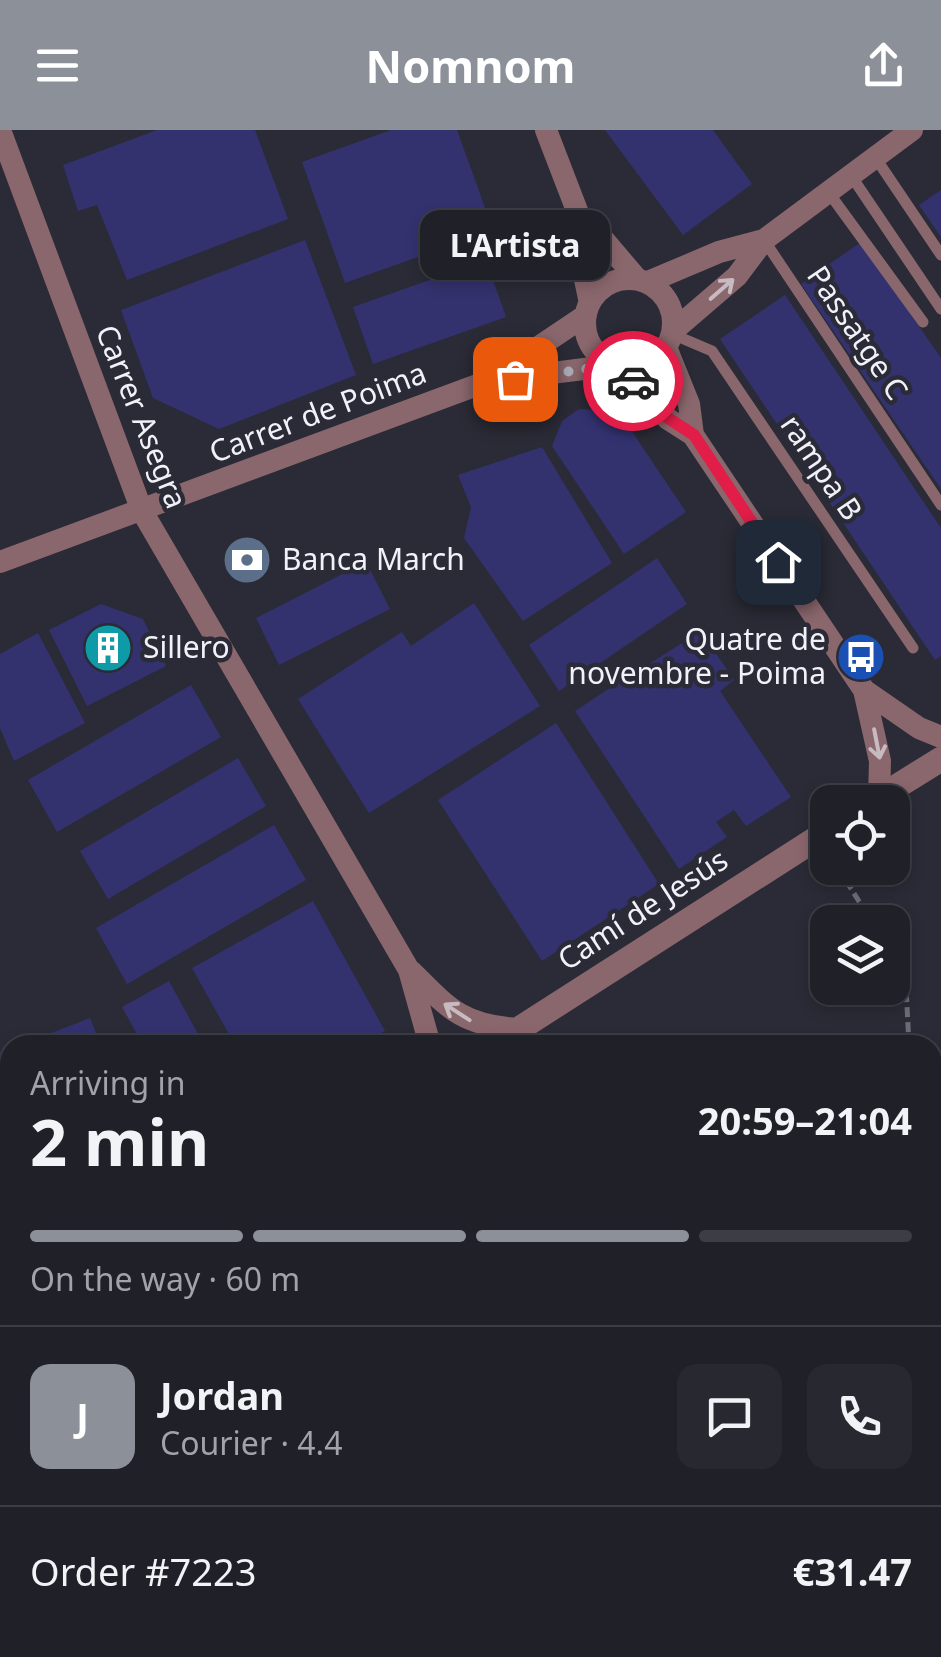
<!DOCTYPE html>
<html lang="en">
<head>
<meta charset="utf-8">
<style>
	body { margin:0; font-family:"Noto Sans",sans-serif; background:#282830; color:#f1f3f6; height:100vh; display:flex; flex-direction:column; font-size:38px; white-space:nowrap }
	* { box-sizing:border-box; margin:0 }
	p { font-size:32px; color:#a2a3a8 }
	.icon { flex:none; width:55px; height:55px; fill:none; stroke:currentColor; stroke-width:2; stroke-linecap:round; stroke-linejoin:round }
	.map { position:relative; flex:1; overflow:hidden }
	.panel { position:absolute; left:0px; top:905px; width:942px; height:622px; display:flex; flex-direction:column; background:#202028; border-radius:30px 30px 0 0; box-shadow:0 5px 15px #0003,0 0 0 2px #3d3e45 }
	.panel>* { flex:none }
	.tools { position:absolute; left:810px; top:655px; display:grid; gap:20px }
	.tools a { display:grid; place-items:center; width:100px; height:100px; border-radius:20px; background:#202028; box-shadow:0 5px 15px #0003,0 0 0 2px #3d3e45; font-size:50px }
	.pin { position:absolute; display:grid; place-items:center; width:85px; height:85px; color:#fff; margin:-42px; border-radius:20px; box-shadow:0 5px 15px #0006 }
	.courier { position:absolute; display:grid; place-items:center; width:100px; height:100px; margin:-50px; border:8px solid #e11d48; border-radius:50%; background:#fff; color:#222; box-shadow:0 2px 12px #0007 }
	.bubble { position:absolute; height:70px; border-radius:20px; background:#202028; box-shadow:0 5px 15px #0003,0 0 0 2px #3d3e45; font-size:32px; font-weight:700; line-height:70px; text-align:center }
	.headline em { font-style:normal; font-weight:700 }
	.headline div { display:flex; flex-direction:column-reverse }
	.headline { display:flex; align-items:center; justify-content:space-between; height:170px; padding:0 30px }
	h1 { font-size:65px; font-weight:700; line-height:75px }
	.bar { display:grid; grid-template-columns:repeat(4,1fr); gap:15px 10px; align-content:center; height:120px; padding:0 30px }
	.bar i { height:12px; border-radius:8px; background:#3d3e45 }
	.bar .current { background:#8c9099 }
	.bar p { grid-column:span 4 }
	.line { display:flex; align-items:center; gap:25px; padding:0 30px; border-top:2px solid #3d3e45 }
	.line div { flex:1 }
	.round { display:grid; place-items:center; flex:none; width:105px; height:105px; border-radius:20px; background:#282830 }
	header { display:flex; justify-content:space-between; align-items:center; height:130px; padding:0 30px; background:#8c9099; color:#fff; font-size:45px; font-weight:700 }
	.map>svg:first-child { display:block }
</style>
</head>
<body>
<header><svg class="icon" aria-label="menu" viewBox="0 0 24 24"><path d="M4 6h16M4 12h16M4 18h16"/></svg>Nomnom<svg class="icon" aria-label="share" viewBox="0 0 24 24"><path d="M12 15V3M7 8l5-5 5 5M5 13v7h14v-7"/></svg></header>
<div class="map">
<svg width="941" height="1527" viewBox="0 0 941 1527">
	<rect width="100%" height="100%" fill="#2a2b36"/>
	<path fill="#33326f" d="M157,0h98l33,89 -161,61 -30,-75 -19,6 -15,-46z
		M391,0h66l36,100 -148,53 -43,-121z
		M605,0h108l39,54 -69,51z
		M941,60v47l-22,-32z
		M305,110l51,135 -137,54 -66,-31 -32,-88z
		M861,112l80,116v131l-140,-205z
		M486,130l20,57 -133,47 -20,-57z
		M785,165l156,233v128l-6,4 -215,-321z
		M579,279l28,1 24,20 55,82 -62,42 -72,-108 10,-25z
		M542,317l70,116 -89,58 -59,-83 7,-31 -13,-32z
		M657,428l30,46 -128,87 -30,-46z
		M366,432l24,47 -111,56 -23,-47z
		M474,473l66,103 -171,107 -71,-114 104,-67 9,14z
		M101,474l42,15 23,47 -79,40 -38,-76z
		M701,501l33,49 -14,11 71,106 -45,29 -12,-16 -18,12 11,15 -48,32 -104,-158 35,-23 -4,-6 23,-17 6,8z
		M38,503l47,90 -71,38 -14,-33v-74z
		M191,555l30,52 -164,95 -29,-52z
		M556,593l103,161 -117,77 -104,-161z
		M238,628l28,48 -158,93 -28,-48z
		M274,695l32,55 -179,104 -31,-56z
		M313,771l72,130 -15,8 3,6h-138l-43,-77z
		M169,851l35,64h-61l-21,-38z
		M90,888l11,27h-81z
		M10,919v77l-10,4v-78z
		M10,1030v143l-10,6v-145z"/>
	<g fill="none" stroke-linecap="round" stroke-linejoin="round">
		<path stroke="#6b6c75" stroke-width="5" stroke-dasharray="10 5" stroke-linecap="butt" d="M838,738l34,54
			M892,822l13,15 4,78
			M932,959l9,15
			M932,1133l9,37
			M932,1351l9,5
			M932,1444l9,-7
			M733,1518l2,9
			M646,1527l1,-9
			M829,1527l11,-9"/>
		<path stroke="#8a676c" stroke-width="11" d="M875,27l66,98
			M852,47l89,132
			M829,63l94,129
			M764,110l177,265
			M672,204l40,17 201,297"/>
		<path stroke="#8a676c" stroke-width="22" d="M0,0l142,381 267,459 21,75
			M546,0l35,91 -4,21 13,61
			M581,91l16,11 40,47
			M585 193a44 44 0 1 1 88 0a44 44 0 1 1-88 0Z
			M648,152l71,-30 45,-12
			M673,201l64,-55 27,-36 148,-110
			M666,217l23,57 4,31
			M620,236l48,53 25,16 171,255 16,71 -1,37
			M488,251l128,-16
			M0,432l488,-181 98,-66
			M864,560l55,38 22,9
			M412,842c37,37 50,53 105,57
			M188,1518l3,9"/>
		<path stroke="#8a676c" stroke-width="25" d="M872,672l69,-43
			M494,915l334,-214
			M0,1249l10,-5"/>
	</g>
	<defs><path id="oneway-shaft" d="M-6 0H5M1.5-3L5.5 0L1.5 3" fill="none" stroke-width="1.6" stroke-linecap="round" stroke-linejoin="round" transform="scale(2.5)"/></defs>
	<g stroke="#c8bac1">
		<use href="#oneway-shaft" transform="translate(722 159) rotate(-41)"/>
		<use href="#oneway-shaft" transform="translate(877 614) rotate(79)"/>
		<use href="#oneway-shaft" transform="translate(457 882) rotate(-147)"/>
	</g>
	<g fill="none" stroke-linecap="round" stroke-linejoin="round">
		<path stroke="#abacb5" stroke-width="10" stroke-dasharray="0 18" d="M515,249l101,-14 17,16"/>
		<path stroke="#e11d48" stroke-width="12" d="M633,251l35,37 26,17 84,127"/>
	</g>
	<defs>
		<g id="bank-disc" transform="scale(2.5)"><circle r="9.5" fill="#5c6f8a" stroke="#2a2b36"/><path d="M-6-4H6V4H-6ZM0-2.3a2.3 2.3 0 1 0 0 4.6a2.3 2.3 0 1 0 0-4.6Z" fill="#fff"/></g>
		<g id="building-disc" transform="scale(2.5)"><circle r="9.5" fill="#0f9aa8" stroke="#2a2b36"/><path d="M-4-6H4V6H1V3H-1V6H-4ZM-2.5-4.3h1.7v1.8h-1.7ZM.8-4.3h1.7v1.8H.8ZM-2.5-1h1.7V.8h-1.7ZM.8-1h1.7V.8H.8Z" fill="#fff"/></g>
		<g id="bus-disc" transform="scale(2.5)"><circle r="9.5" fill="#1a4fb4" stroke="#2a2b36"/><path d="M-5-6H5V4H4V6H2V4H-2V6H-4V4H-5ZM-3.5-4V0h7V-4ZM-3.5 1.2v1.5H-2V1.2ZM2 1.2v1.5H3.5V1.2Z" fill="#fff"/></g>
	</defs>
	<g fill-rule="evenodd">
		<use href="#bank-disc" x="247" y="430"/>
		<use href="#building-disc" x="108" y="518"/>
		<use href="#bus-disc" x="861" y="527"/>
	</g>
	<g text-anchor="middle" stroke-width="9" stroke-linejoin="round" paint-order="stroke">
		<g font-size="30" fill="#f1f2f9" stroke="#2a2b36">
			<text transform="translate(857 203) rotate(56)" y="10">Passatge C</text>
			<text transform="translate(318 283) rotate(-21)" y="10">Carrer de Poima</text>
			<text transform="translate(141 287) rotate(68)" y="10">Carrer Asegra</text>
			<text transform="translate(821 338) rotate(56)" y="10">rampa B</text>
			<text transform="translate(643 780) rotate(-33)" y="10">Camí de Jesús</text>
		</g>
		<g font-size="30" fill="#f1f2f9" stroke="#2a2b36" text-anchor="start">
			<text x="282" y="440">Banca March</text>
			<text x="826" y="520" text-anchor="end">Quatre de<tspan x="826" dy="34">novembre - Poima</tspan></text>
			<text x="143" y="528">Sillero</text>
		</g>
	</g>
</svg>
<div class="tools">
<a><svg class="icon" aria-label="locate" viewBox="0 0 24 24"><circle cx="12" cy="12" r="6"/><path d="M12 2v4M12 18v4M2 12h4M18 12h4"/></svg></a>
<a><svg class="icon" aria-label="layers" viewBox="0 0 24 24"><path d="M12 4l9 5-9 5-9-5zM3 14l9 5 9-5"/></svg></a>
</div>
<div class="pin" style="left:515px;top:249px;background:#ea580c"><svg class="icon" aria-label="bag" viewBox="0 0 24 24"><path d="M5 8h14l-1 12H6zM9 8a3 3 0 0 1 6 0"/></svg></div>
<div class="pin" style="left:778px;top:432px;background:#1f2937"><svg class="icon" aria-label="home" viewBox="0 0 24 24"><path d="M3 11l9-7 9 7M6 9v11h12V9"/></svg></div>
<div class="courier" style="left:633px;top:251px"><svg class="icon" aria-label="car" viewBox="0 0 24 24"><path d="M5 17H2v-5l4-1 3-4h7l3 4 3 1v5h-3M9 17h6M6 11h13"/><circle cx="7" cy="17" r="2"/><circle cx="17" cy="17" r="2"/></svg></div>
<div class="bubble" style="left:420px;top:80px;width:190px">L'Artista</div>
<section class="panel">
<div class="headline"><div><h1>2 min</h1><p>Arriving in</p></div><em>20:59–21:04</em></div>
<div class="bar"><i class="current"></i><i class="current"></i><i class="current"></i><i></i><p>On the way · 60 m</p></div>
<div class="line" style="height:180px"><b class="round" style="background:#8c9099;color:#fff">J</b><div><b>Jordan</b><p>Courier · 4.4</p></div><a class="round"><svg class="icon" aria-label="chat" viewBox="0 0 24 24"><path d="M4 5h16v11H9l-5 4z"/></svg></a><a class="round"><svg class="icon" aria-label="phone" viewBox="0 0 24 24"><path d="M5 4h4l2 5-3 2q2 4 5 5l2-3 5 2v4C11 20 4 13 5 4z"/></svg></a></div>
<div class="line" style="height:130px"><div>Order #7223</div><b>€31.47</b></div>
</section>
</div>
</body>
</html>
